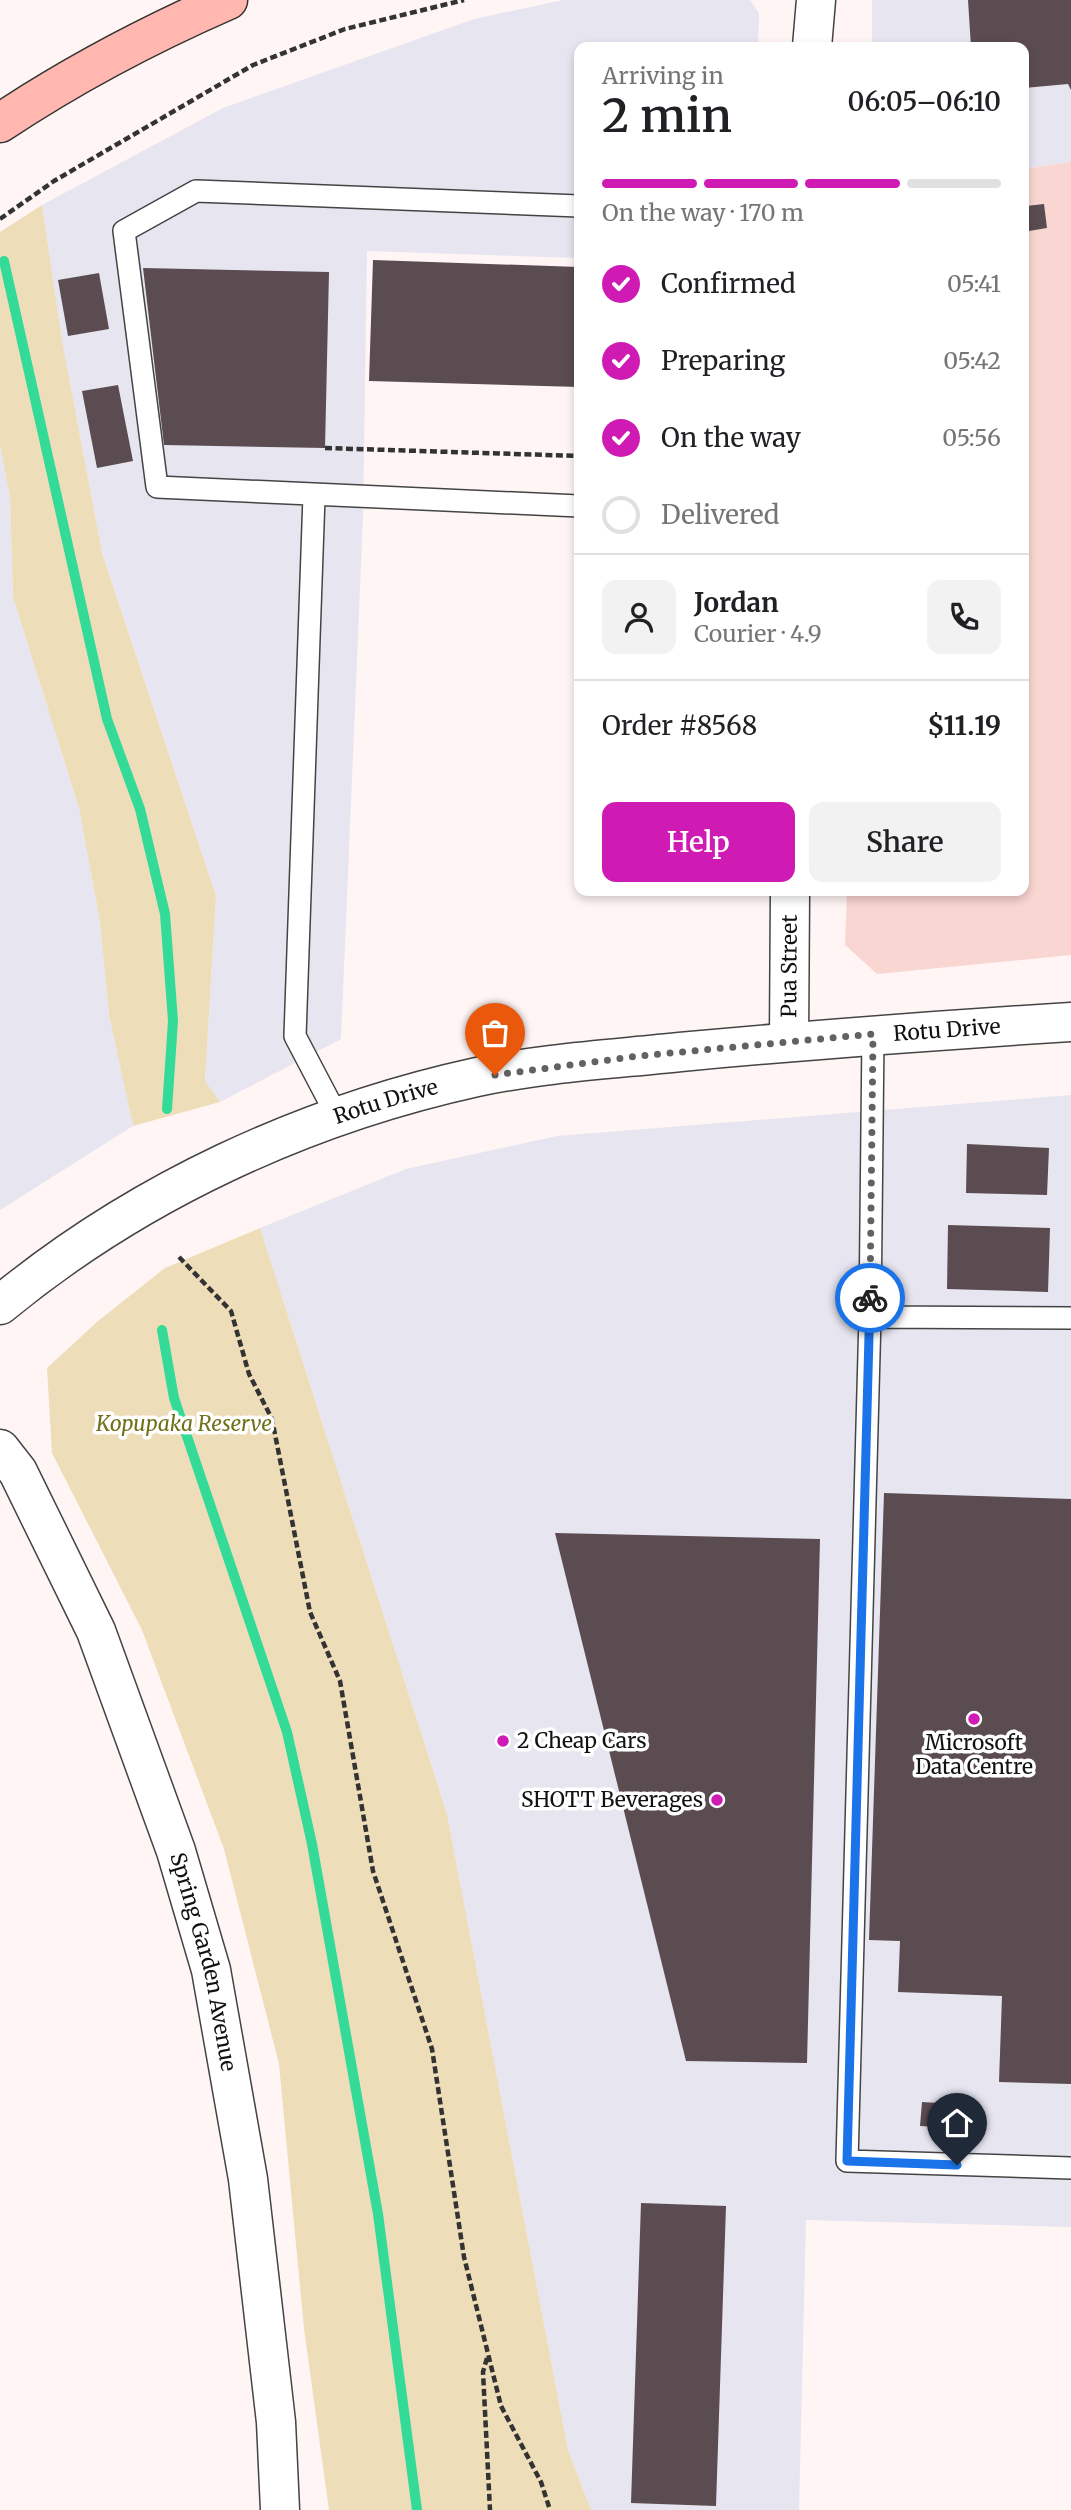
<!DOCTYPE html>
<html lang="en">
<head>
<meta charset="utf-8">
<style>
	body { margin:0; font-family:Merriweather,serif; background:#f2f2f2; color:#202124; height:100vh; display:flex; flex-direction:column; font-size:26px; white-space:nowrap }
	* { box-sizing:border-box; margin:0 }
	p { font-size:23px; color:#757577 }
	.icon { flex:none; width:38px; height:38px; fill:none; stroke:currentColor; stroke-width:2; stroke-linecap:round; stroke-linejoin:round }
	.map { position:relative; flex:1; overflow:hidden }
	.sheet { position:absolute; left:574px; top:42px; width:455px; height:854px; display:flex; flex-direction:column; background:#fff; border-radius:14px; box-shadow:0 4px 10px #0003 }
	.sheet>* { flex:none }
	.pin { position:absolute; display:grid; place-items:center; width:60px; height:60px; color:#fff; margin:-72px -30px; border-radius:50% 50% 50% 0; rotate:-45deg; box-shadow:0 0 7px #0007 }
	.pin .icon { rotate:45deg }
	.courier { position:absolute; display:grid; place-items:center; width:70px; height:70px; margin:-35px; border:5px solid #1a73e8; border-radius:50%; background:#fff; color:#222; box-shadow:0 2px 9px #0007 }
	.overview em { font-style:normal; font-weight:600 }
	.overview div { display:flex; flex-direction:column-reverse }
	.overview { display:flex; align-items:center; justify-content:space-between; height:119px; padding:0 28px }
	h1 { font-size:46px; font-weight:600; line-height:52px }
	.bar { display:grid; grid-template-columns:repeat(4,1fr); gap:10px 7px; align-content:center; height:84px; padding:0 28px }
	.bar i { height:9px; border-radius:5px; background:#e0e0e0 }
	.bar .on { background:#d01ab4 }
	.bar p { grid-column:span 4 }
	.line { display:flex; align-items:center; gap:18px; padding:0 28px; border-top:2px solid #e0e0e0 }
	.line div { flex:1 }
	.round { display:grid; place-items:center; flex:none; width:74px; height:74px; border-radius:14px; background:#f2f2f2 }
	ol { padding:0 28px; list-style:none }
	li { display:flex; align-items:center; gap:21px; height:77px }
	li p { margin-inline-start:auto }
	li .icon { padding:7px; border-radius:50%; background:#d01ab4; color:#fff; stroke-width:4 }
	li:last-child { color:#757577 }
	li i { width:38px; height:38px; border:4px solid #e0e0e0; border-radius:50% }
	.action { display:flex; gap:14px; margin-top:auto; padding:14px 28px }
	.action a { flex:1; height:80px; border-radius:14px; background:#d01ab4; color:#fff; font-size:28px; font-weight:600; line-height:80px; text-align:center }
	.action a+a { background:#f2f2f2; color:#202124 }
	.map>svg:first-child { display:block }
</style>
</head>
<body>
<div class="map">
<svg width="1071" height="2510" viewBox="0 0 1071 2510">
	<rect width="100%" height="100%" fill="#fff5f5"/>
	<path fill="#e6e5f0" d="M563,0h187l9,13 -1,34h-179v211l-212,-7 -4,266 -22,522 -121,63 -15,-20 11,-186 -114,-343 -40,-213 -20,-135 181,-97 251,-89z
		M872,0h199v162l-47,7v-122h-152z
		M0,445l10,52 3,100 66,211 21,114 9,93 24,111 -133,84z
		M1071,1095v1132l-265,-7 -7,290h-208l-23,-60 -121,-636 -187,-586 146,-59 151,-33z"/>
	<path fill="#f9d6d1" d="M1071,162v793l-194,19 -32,-29 2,-54h177v-722z"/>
	<path fill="#eeddb9" d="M42,205l20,135 40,213 114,343 -11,185 15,21 -87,24 -24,-111 -9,-93 -21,-114 -66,-211 -3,-100 -10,-52v-213z
		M260,1228l187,586 121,636 23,60h-262l-25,-181 -25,-265 -55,-215 -82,-219 -90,-177 -5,-85 51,-47 67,-53z"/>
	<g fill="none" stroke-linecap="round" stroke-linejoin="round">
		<path stroke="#34da97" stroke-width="10" d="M4,261l103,458 33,90 25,105 8,107 -6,88
			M162,1330l12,68 113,334 25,112 66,370 39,296"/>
	</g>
	<path fill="#5b4c52" d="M968,0h103v90l-3,-6 -44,4v-41h-53z
		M1044,204l3,24 -18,3 -3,-25z
		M373,260l206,7v120l-210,-6z
		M143,268l186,4 -4,176 -161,-3z
		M99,273l10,56 -41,7 -10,-56z
		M118,385l15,76 -36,7 -15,-77z
		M967,1144l82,4 -2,47 -81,-2z
		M948,1225l102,3 -2,64 -101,-3z
		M884,1493l187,6v585l-72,-2 3,-86 -104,-4 2,-51 -31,-1z
		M555,1533l265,6 -13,524 -121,-2z
		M922,2102l53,3 -1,24 -54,-3z
		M641,2203l85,3 -10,300 -85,-3z"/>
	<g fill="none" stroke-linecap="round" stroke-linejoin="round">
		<g stroke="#444" stroke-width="24">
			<path id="lane" d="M579,206l-383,-15 -72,40 33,256 422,19
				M314,496l-19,540 43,82
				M873,1034l-3,283 201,1
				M870,1317l-23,844 224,7"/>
		</g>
		<g stroke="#444" stroke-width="41">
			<g id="street">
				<path d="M812,47l4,-47"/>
				<path id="s1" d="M789,1041l1,-150"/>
				<path id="s2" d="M0,1305c137,-113 304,-190 477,-228 65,-14 137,-18 203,-25 130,-12 260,-22 391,-30"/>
				<path id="s3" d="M0,1449l18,23 78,159 80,220 35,119 37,209 28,243 4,88"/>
			</g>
		</g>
		<g stroke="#333" stroke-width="41">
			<path id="secondary" d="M0,123c72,-48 148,-88 228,-123"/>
		</g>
		<path stroke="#333" stroke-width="4.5" stroke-dasharray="7 3.5" stroke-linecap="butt" d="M0,219l54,-38 199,-116 92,-36 119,-29
			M325,448l254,8
			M179,1257l52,54 18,63 23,45 38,193 30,69 33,190 59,178 32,208 37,149 40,76 9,28
			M487,2358l-4,14 7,138"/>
		<use href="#lane" stroke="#fff" stroke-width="21"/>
		<use href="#street" stroke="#fff" stroke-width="38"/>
		<use href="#secondary" stroke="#ffb7b0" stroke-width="38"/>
	</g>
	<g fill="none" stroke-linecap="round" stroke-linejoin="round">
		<path stroke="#646161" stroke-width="7" stroke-dasharray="0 12.6" d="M495,1075l144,-19 234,-22 -3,264"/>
		<path stroke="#1a73e8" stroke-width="9" d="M870,1298l-23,863 110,4"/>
	</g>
	<g fill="#d01ab4" stroke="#fff" stroke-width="2.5">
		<circle cx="974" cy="1719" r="7"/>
		<circle cx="503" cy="1741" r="7"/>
		<circle cx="717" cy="1800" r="7"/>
	</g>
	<g text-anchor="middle" stroke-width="7" stroke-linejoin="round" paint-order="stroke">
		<g font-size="21" fill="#111" stroke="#fff">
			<text dy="7" stroke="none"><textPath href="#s1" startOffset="75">Pua Street</textPath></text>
			<text dy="7" stroke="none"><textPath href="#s2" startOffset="1006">Rotu Drive</textPath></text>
			<text dy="7" stroke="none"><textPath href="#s2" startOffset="439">Rotu Drive</textPath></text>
			<text dy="7" stroke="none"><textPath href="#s3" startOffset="555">Spring Garden Avenue</textPath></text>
		</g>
		<g font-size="21" font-style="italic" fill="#707019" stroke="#fff">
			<text x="184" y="1431">Kopupaka Reserve</text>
		</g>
		<g font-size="21" fill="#111" stroke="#fff" text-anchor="start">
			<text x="517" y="1748">2 Cheap Cars</text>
			<text x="974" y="1750" text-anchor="middle">Microsoft<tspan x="974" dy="24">Data Centre</tspan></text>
			<text x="703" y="1807" text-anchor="end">SHOTT Beverages</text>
		</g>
	</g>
</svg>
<div class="pin" style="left:495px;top:1075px;background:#ea580c"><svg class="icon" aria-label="bag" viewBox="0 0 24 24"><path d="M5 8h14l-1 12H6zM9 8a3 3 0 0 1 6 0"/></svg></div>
<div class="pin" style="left:957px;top:2165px;background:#1f2937"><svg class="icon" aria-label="home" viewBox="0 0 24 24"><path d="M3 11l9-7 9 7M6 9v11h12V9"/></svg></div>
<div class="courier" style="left:870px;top:1298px"><svg class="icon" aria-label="bike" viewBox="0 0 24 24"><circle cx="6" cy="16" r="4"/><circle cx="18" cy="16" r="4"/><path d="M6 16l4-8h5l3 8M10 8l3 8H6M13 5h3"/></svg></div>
<section class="sheet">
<div class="overview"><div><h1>2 min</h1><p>Arriving in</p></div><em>06:05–06:10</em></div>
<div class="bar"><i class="on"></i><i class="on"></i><i class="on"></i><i></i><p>On the way · 170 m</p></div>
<ol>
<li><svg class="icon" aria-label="check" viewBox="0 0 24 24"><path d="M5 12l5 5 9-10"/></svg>Confirmed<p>05:41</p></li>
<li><svg class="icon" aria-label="check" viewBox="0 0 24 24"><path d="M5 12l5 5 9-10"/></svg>Preparing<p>05:42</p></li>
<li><svg class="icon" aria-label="check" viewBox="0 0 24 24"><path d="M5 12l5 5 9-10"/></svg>On the way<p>05:56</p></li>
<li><i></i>Delivered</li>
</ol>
<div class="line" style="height:126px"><a class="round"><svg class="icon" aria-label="person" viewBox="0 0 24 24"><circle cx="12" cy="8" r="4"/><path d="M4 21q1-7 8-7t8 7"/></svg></a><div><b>Jordan</b><p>Courier · 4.9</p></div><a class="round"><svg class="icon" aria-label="phone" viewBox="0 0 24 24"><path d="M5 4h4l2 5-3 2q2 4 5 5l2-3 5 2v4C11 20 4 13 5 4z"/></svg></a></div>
<div class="line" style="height:91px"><div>Order #8568</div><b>$11.19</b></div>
<div class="action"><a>Help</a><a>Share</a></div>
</section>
</div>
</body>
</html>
